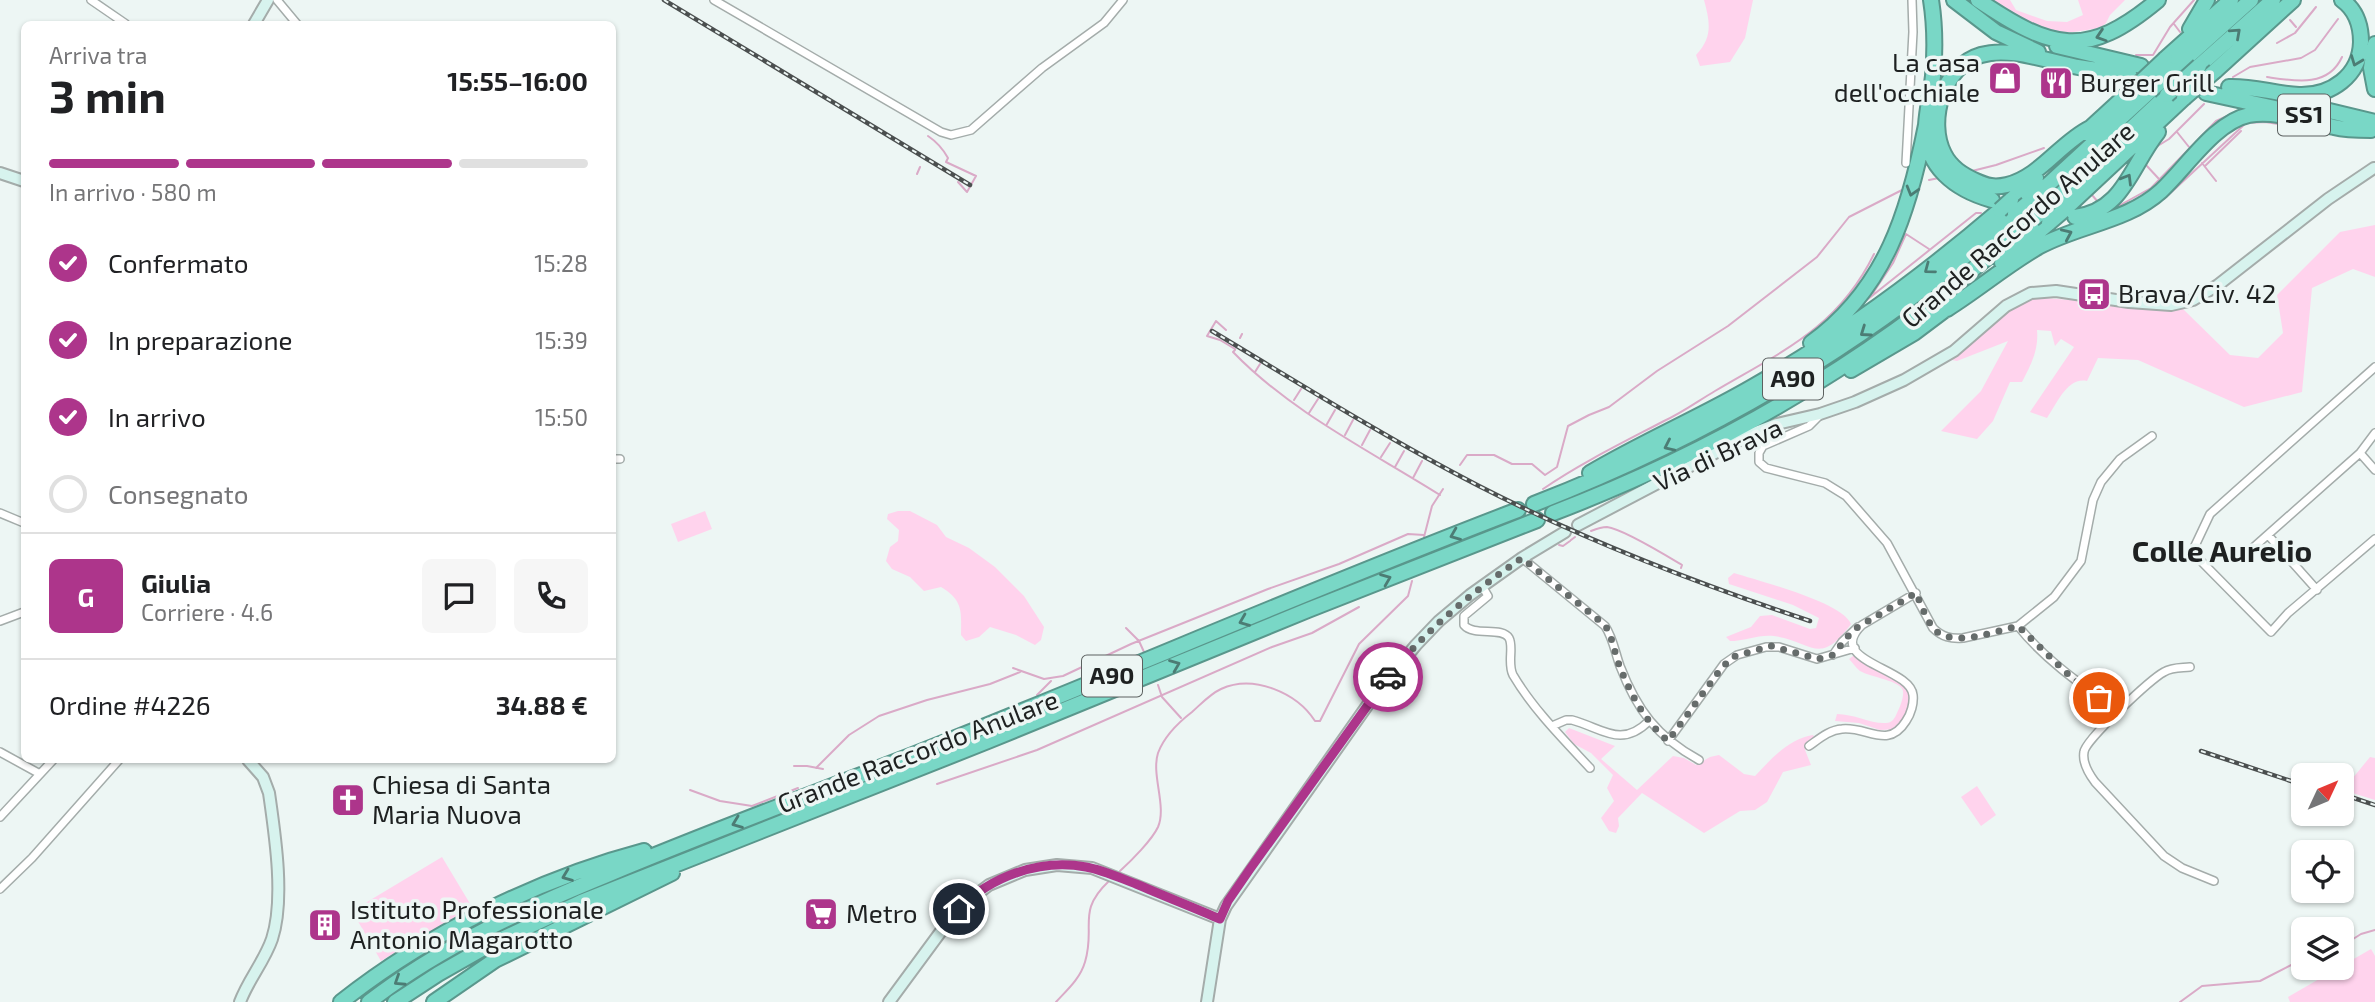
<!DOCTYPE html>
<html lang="it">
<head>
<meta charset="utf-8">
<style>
	body { margin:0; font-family:"Exo 2",sans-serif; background:#f6f6f6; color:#202124; height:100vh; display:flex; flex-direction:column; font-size:26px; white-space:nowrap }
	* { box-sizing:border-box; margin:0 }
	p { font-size:23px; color:#757577 }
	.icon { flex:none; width:38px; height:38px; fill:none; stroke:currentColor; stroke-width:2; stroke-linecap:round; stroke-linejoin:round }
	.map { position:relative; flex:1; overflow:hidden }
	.details { position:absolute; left:21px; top:21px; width:595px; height:742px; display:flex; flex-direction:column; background:#fff; border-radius:10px; box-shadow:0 2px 5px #0004 }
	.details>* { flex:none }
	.needle { width:46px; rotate:46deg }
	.buttons { position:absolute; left:2291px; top:763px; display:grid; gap:14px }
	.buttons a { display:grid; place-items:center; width:63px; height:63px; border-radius:10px; background:#fff; box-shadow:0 2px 5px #0004; font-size:35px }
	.pin { position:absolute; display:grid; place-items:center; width:60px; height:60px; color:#fff; margin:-30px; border:4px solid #fff; border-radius:50%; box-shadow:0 2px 7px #0007 }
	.courier { position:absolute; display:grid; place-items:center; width:70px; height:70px; margin:-35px; border:5px solid #ad358b; border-radius:50%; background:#fff; color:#222; box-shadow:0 2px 9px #0007 }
	.summary em { font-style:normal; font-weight:700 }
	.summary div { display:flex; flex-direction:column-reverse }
	.summary { display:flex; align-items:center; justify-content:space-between; height:119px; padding:0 28px }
	h1 { font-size:46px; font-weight:700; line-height:52px }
	.bar { display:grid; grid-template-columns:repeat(4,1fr); gap:10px 7px; align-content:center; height:84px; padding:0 28px }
	.bar i { height:9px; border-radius:5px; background:#e0e0e0 }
	.bar .selected { background:#ad358b }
	.bar p { grid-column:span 4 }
	.line { display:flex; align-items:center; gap:18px; padding:0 28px; border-top:2px solid #e0e0e0 }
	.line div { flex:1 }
	.round { display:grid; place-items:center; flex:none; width:74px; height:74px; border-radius:10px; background:#f6f6f6 }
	ol { padding:0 28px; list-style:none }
	li { display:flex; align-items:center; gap:21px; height:77px }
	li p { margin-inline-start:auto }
	li .icon { padding:7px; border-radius:50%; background:#ad358b; color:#fff; stroke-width:4 }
	li:last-child { color:#757577 }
	li i { width:38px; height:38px; border:4px solid #e0e0e0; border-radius:50% }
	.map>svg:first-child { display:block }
</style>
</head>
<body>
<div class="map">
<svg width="2375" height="1002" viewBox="0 0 2375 1002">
	<rect width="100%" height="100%" fill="#edf6f4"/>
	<path fill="#ffd3ed" d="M1704,0h49l-8,38 -15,24 -30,4 -4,-11c17,-18 14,-33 8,-55z
		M1989,0h21l6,10 31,11 20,1 16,-7 -5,-15h47l-15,15 -4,8 -6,5 -40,6 -32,-11z
		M2375,225v52l-22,-8 -41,19 -10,104 -58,15 -106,-47 -40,-2 -11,23c-20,-4 -30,23 -40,37l-17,-6 44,-65 -13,-8 -6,7 -4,-15 -14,-1c2,19 -6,35 -15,52h-12l-17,39 -16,18 -36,-8 40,-40 27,-50 -51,20 -5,-1c22,-26 50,-47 80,-63l151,12 47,46 28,3 25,-25 -6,-38 63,-63z
		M705,511l7,18 -34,13 -7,-18z
		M898,511h12l27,14 9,12 23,11 26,19 29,29 20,31 -3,13 -6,5 -19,-10 -26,-8 -11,10 -13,4 -5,-6c0,-23 3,-34 -20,-48l-17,4 -14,-14 -18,-8 -6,-8 4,-14 8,-6 1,-11 -12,-11 1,-5z
		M1734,573c25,8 108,29 117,51 -32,43 -37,18 -77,12 -14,-2 -30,5 -44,5l-4,-4 25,-10 9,-11 12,-1 38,14 6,-1 3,-10 -26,-13 -64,-21 -1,-6z
		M1856,654l13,13 29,10 12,16c-2,14 -4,25 -13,36l-17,1 -21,-7 -24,-2 2,-7c17,0 34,10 49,9 6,0 9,-5 11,-10 3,-6 7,-16 6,-22 -1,-10 -33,-14 -43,-20 -5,-4 -7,-8 -11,-12z
		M1569,728l46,18 -14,13 36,31 36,-34 11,2 12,7 14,-8 9,-2 25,19 11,2c17,-18 34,-37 58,-41l2,3 -10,12 6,15 -28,7 -16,30 -12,8 -15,1 -36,22 -62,-40 -24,25 1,8 -3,7 -7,-2 -8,-13 13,-17 -7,-13 6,-13 -22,-22 -17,-9 -9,-12z
		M2370,757l5,1v42l-32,-10z
		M1977,786l19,29 -15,11 -20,-29z
		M442,857l30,50 -91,54 -29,-50z
		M2371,949l4,7v46h-85l-2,-5z"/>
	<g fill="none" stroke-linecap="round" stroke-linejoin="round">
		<path stroke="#daaac7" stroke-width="2" d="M2290,20l6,7
			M2174,24l6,8
			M2277,43l18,-10 21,-26
			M2136,55h17l17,-28 24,-27
			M2233,77l17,-10 51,-9 14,-8 23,-31
			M2267,77c27,4 61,11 75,-20
			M2177,132l12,15
			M928,136c9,6 15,13 20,22l-2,4 30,14 -9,16 -9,-10
			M2156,147l13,-8 35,-35
			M2202,163l14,18
			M2146,165l13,14
			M2205,166l36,-35
			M1972,171l24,-6 48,-17
			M917,174l3,-7
			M1929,180l10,-2
			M2092,195l6,7
			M2164,199l82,-76 19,-1 40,6
			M2115,208l36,-20 65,-67 20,-9
			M1873,293l20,-30 13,-29 23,15
			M1863,303l113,-90h5
			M1226,330l-10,-9 -9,15 13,4 15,9
			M1240,338l2,-4
			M1235,350l-2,2c58,60 137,99 207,143
			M1255,372l5,-8
			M1294,400l7,-11
			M1309,413l9,-14
			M1327,424l8,-14
			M1345,435l8,-15
			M1362,445l8,-15
			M1381,457l9,-14
			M1460,465l7,-10h27l18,9h20l13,11 12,-8 11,-41 21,-11 20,-8 48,-36 71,-45 89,-69 32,-40 53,-27
			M1395,467l9,-16
			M1413,478l9,-17
			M1543,489c38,-26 81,-47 121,-68 18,-8 34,-20 51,-30 66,-39 123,-63 159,-137
			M1591,531c5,-2 11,-4 16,-4 16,2 60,29 75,38l-1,3
			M1424,537l8,-31 11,-17
			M1571,540l4,-3
			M1559,545l4,1 7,-5
			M1126,628l13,13 5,11
			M1013,668l31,11 19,-3 68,-32 137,-55 71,-25 69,-30 16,1
			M1158,685l4,12 19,21
			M1037,695l14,-14
			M794,766h13l16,3
			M816,768l33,-33 30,-19 48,-16 63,-16 30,-12
			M937,784l100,-34 235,-103 40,-14 47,-26
			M690,790l30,11 32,5 46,-18
			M1120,871c11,-10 32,-31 38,-44 9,-21 -7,-52 0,-74 6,-16 21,-31 34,-41 9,-8 18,-18 29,-23 33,-15 76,4 94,32h5l39,-77 49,-48 4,-15
			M2342,946l19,-12 14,-4
			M1056,1002c11,-12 24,-23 29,-40 11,-36 -9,-50 24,-81
			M2180,1002l22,-16 58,-5 43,-22"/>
		<g stroke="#a4acaa" stroke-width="10">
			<path id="street" d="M91,0l35,24
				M277,0l20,24
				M714,0l227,132 10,3 20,-5 71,-62 62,-45 19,-23
				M1906,163l7,-131 -1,-32
				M2375,367l-165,147 -17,36 3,6 75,76 17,-19 87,-74
				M1820,415l-11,11 -46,20 -4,7v9l7,6 59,15 21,13 41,47 46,85c9,9 18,11 30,10l55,-12 36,-29 27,-36 12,-61 8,-18 19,-23 32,-23
				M2360,453l15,17
				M612,459h8
				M0,513l24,10
				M2268,535l49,55
				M2246,554l114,-101 15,-20
				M1522,558l83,68c8,12 10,26 15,40 17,44 37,71 79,94
				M1482,586l6,10 -24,20v9c10,12 38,1 45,13 5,9 -2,25 4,37 20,34 50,64 77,93
				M0,621l24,-9
				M2018,626c27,34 65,60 100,85
				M1833,655l9,-13 16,-15
				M2190,667c-9,1 -18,0 -26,5 -13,7 -79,68 -80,80 -2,11 5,22 11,30l69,74 18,12 32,13
				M1552,726l14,-6h6c30,8 49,29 77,1
				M1668,741l56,-77 13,-9 29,-8h13l38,12 38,-11
				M1809,746c10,-7 20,-16 33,-17 25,-3 46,21 64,-8 5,-7 8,-18 7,-26 -3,-28 -89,-33 -51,-70l54,-32
				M0,752l40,22
				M0,817l53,-57
				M0,889l32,-31 87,-98"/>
		</g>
		<g stroke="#a4acaa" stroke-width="14">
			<path id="secondary" d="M254,24l14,-24
				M0,173l24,8
				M1578,525l175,-92 24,-9 43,-10 35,-12 49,-22 50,-29 52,-45 25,-13 25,-2 73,11 42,3 22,-5 25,-15 110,-86 46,-31
				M240,1002c8,-22 24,-40 32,-63 13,-40 3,-104 -3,-146l-6,-16 -15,-17
				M889,1002l53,-72 22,-26 25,-19 36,-15 32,-5 35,3 128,51
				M1207,1002l13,-83 6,-13 148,-210 42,-51 23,-24 31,-26 52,-37 43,-26"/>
		</g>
		<g stroke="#59978c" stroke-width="18">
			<path id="highway" d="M1931,0c4,25 4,52 2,76 -2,17 -6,33 -7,49 -2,42 30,65 66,75
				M1954,0l42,32 42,20
				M1978,0c74,50 108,60 180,0
				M2190,29l17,-29
				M2375,44l-4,24 4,21
				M2057,46l84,20
				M2165,59l66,-59
				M2199,66l74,-66
				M2098,68l32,8
				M2173,70l78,-70
				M2215,71l78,-71
				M2229,87c24,-1 46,7 70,8 32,1 61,-19 62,-53 0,-17 -5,-32 -19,-42
				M2206,93l69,15
				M2288,101l87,21
				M2090,128c-30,15 -50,49 -83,57 -13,3 -20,1 -31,-4 -13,-6 -25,-13 -32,-27 -17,-33 -1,-88 37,-99 37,-11 86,16 126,15
				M2085,133l48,-44
				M2011,200l25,-22
				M2027,204l123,-113
				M2045,209l122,-114
				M2063,211l121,-113
				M2075,217c49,-6 56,-52 83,-85
				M2002,263l47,-40
				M1947,309c32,-20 61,-45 93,-63 39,-21 88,-25 121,-55 25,-23 54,-69 88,-76 27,-5 59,7 85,12 12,3 24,3 37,3
				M1811,343c75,-54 98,-132 115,-218
				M1851,370l63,-37 40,-30
				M1590,473c54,-32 111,-56 164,-87 88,-50 169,-110 246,-176
				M1534,504c182,-71 335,-162 481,-290
				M1553,513c121,-46 238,-108 343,-183 48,-35 92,-73 137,-111
				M341,1002c86,-68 197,-123 303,-151
				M369,1002c71,-55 155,-93 238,-127 97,-41 195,-77 293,-115 207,-81 410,-171 618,-250
				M395,1002l43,-28 51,-29 92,-43 407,-161 320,-131 229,-90
				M434,1002l61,-42 177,-87"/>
		</g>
		<use href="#street" stroke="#fff" stroke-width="7"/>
		<use href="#secondary" stroke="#d7f3ee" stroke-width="10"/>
		<use href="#highway" stroke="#79d7c6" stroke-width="14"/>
		<g stroke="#4b4f4f" stroke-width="4.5">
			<path id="rail" d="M664,0l306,185
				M1212,331c88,53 176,108 267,155 107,55 217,97 331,135
				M2201,751l102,34
				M2342,794l33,11"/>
		</g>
		<use href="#rail" stroke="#edf6f4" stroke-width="2" stroke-dasharray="5" stroke-linecap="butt"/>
		<g stroke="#59978c" stroke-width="18" stroke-linecap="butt">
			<path id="highway-bridge" d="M2133,89l32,-30
				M2150,91l23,-21
				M2167,95l32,-29
				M2184,98l31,-27
				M2000,210l11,-10
				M2015,214l12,-10
				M2033,219l12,-10
				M2049,223l14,-12"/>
		</g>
		<use href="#highway-bridge" stroke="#79d7c6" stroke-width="14"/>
	</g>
	<defs><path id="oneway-chevron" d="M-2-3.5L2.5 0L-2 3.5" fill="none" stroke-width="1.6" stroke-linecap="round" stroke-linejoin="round" transform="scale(1.75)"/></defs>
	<g stroke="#4c7c74">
		<use href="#oneway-chevron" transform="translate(2236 33) rotate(-42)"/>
		<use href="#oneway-chevron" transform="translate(2101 36) rotate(162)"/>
		<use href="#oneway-chevron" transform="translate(2356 61) rotate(111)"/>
		<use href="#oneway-chevron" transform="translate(2127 179) rotate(-59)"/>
		<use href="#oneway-chevron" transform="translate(1912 191) rotate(106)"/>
		<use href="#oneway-chevron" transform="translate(2067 234) rotate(-24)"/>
		<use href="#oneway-chevron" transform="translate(1929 269) rotate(143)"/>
		<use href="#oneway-chevron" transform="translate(1865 332) rotate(145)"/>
		<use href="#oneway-chevron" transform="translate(1669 446) rotate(155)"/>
		<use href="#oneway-chevron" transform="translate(1455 535) rotate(158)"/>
		<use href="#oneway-chevron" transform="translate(1386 579) rotate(-22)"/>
		<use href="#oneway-chevron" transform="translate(1244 621) rotate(158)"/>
		<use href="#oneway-chevron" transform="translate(1175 665) rotate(-22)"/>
		<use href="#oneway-chevron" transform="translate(737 823) rotate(159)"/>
		<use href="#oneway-chevron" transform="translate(567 876) rotate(159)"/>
		<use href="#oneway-chevron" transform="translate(399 981) rotate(147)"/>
	</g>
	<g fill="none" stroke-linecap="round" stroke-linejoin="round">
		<path stroke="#666c6b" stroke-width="7" stroke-dasharray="0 12.6" d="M1388,677c40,-49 82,-83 134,-119l83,67c7,12 9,24 13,37 11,29 26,59 50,79l52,-71 12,-13 39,-11 47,13 15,-4 20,-25 63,-37c5,11 10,26 17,35 17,21 63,3 85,-2l53,51 28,21"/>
		<path stroke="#ad358b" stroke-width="9" d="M959,909c31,-32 81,-51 127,-42 17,3 34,11 50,17 28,12 56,23 84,35l8,-18 22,-32 138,-192"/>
	</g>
	<defs>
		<g id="shop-square" transform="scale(1.75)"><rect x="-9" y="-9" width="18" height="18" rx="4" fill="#ad358b" stroke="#edf6f4"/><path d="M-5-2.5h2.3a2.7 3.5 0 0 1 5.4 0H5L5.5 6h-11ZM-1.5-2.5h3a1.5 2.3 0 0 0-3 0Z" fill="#fff"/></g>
		<g id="restaurant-square" transform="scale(1.75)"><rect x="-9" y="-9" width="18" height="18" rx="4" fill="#ad358b" stroke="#edf6f4"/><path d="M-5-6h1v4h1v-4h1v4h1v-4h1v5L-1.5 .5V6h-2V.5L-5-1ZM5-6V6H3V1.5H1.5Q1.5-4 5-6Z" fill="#fff"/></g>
		<g id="bus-square" transform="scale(1.75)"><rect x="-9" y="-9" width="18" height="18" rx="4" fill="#ad358b" stroke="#edf6f4"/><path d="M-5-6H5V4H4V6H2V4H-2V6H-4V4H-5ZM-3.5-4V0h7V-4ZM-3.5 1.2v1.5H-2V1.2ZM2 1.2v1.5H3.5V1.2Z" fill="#fff"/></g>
		<g id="church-square" transform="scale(1.75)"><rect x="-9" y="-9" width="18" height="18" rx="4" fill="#ad358b" stroke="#edf6f4"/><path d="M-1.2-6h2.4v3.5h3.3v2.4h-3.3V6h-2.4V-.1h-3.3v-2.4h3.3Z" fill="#fff"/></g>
		<g id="supermarket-square" transform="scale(1.75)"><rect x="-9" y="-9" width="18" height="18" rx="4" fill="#ad358b" stroke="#edf6f4"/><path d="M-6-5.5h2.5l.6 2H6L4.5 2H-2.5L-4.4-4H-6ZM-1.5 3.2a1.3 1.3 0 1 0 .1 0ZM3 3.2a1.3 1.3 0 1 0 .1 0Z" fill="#fff"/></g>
		<g id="building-square" transform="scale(1.75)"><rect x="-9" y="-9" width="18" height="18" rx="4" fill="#ad358b" stroke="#edf6f4"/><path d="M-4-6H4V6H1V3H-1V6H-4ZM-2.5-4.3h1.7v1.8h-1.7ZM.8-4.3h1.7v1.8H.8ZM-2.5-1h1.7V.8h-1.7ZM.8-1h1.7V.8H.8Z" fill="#fff"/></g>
	</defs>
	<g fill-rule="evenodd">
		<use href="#shop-square" x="2005" y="78"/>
		<use href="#restaurant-square" x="2056" y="83"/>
		<use href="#bus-square" x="2094" y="294"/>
		<use href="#church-square" x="348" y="800"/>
		<use href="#supermarket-square" x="821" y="914"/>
		<use href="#building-square" x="325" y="925"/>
	</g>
	<g text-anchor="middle" stroke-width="7" stroke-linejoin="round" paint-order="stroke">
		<g fill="#edf6f4" stroke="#5c6160" stroke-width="2">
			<rect x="2278" y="94.5" width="52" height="41" rx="5"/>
			<rect x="1763" y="358.5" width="60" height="41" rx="5"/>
			<rect x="1082" y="655.5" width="60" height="41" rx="5"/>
		</g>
		<g font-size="24" font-weight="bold" fill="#1e2121">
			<text x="2304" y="123">SS1</text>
			<text x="1793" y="387">A90</text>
			<text x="1112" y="684">A90</text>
		</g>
		<g font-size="26" fill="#1e2121" stroke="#edf6f4" text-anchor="start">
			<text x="1980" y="72" text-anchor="end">La casa<tspan x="1980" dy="30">dell'occhiale</tspan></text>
			<text x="2080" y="92">Burger Grill</text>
			<text x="2118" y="303">Brava/Civ. 42</text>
			<text x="372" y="794">Chiesa di Santa<tspan x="372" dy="30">Maria Nuova</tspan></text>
			<text x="350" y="919">Istituto Professionale<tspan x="350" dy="30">Antonio Magarotto</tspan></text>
			<text x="846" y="923">Metro</text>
		</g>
		<g font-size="26" fill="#1e2121" stroke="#edf6f4">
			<text transform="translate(2018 225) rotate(-41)" y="9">Grande Raccordo Anulare</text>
			<text transform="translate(1718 455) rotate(-25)" y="9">Via di Brava</text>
			<text transform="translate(918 752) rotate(-21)" y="9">Grande Raccordo Anulare</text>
		</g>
		<g font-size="30" font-weight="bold" fill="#1e2121" stroke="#edf6f4">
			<text x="2222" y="562">Colle Aurelio</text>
		</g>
	</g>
</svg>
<div class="buttons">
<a><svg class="needle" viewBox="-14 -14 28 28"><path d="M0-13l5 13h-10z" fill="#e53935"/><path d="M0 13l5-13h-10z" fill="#757577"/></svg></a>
<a><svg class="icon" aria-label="locate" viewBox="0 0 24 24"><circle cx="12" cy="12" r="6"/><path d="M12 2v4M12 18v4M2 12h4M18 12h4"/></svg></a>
<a><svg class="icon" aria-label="layers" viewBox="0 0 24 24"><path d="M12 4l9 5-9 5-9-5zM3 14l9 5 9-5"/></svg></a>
</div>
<div class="pin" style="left:2099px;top:698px;background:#ea580c"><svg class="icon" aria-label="bag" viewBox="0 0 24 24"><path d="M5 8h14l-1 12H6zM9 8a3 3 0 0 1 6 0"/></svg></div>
<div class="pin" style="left:959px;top:909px;background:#1f2937"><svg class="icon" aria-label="home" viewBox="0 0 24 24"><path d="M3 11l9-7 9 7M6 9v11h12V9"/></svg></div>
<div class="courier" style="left:1388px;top:677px"><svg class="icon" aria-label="car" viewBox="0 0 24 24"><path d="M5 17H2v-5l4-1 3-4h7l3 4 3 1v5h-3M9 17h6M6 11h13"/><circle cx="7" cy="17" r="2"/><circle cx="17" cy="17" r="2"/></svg></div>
<section class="details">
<div class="summary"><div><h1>3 min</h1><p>Arriva tra</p></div><em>15:55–16:00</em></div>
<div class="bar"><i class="selected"></i><i class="selected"></i><i class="selected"></i><i></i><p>In arrivo · 580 m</p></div>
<ol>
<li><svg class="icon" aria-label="check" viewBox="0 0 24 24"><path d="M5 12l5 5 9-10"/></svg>Confermato<p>15:28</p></li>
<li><svg class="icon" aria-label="check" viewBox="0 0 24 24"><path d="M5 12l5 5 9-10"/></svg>In preparazione<p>15:39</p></li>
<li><svg class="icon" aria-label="check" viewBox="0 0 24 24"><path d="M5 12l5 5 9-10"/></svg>In arrivo<p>15:50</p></li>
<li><i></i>Consegnato</li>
</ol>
<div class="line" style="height:126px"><b class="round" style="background:#ad358b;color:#fff">G</b><div><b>Giulia</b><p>Corriere · 4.6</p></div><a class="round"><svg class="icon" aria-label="chat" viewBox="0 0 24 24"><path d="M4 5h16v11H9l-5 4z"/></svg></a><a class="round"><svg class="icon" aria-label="phone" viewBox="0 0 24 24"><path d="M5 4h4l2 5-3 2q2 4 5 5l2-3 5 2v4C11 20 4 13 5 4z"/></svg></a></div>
<div class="line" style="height:91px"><div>Ordine #4226</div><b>34.88 €</b></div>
</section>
</div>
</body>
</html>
